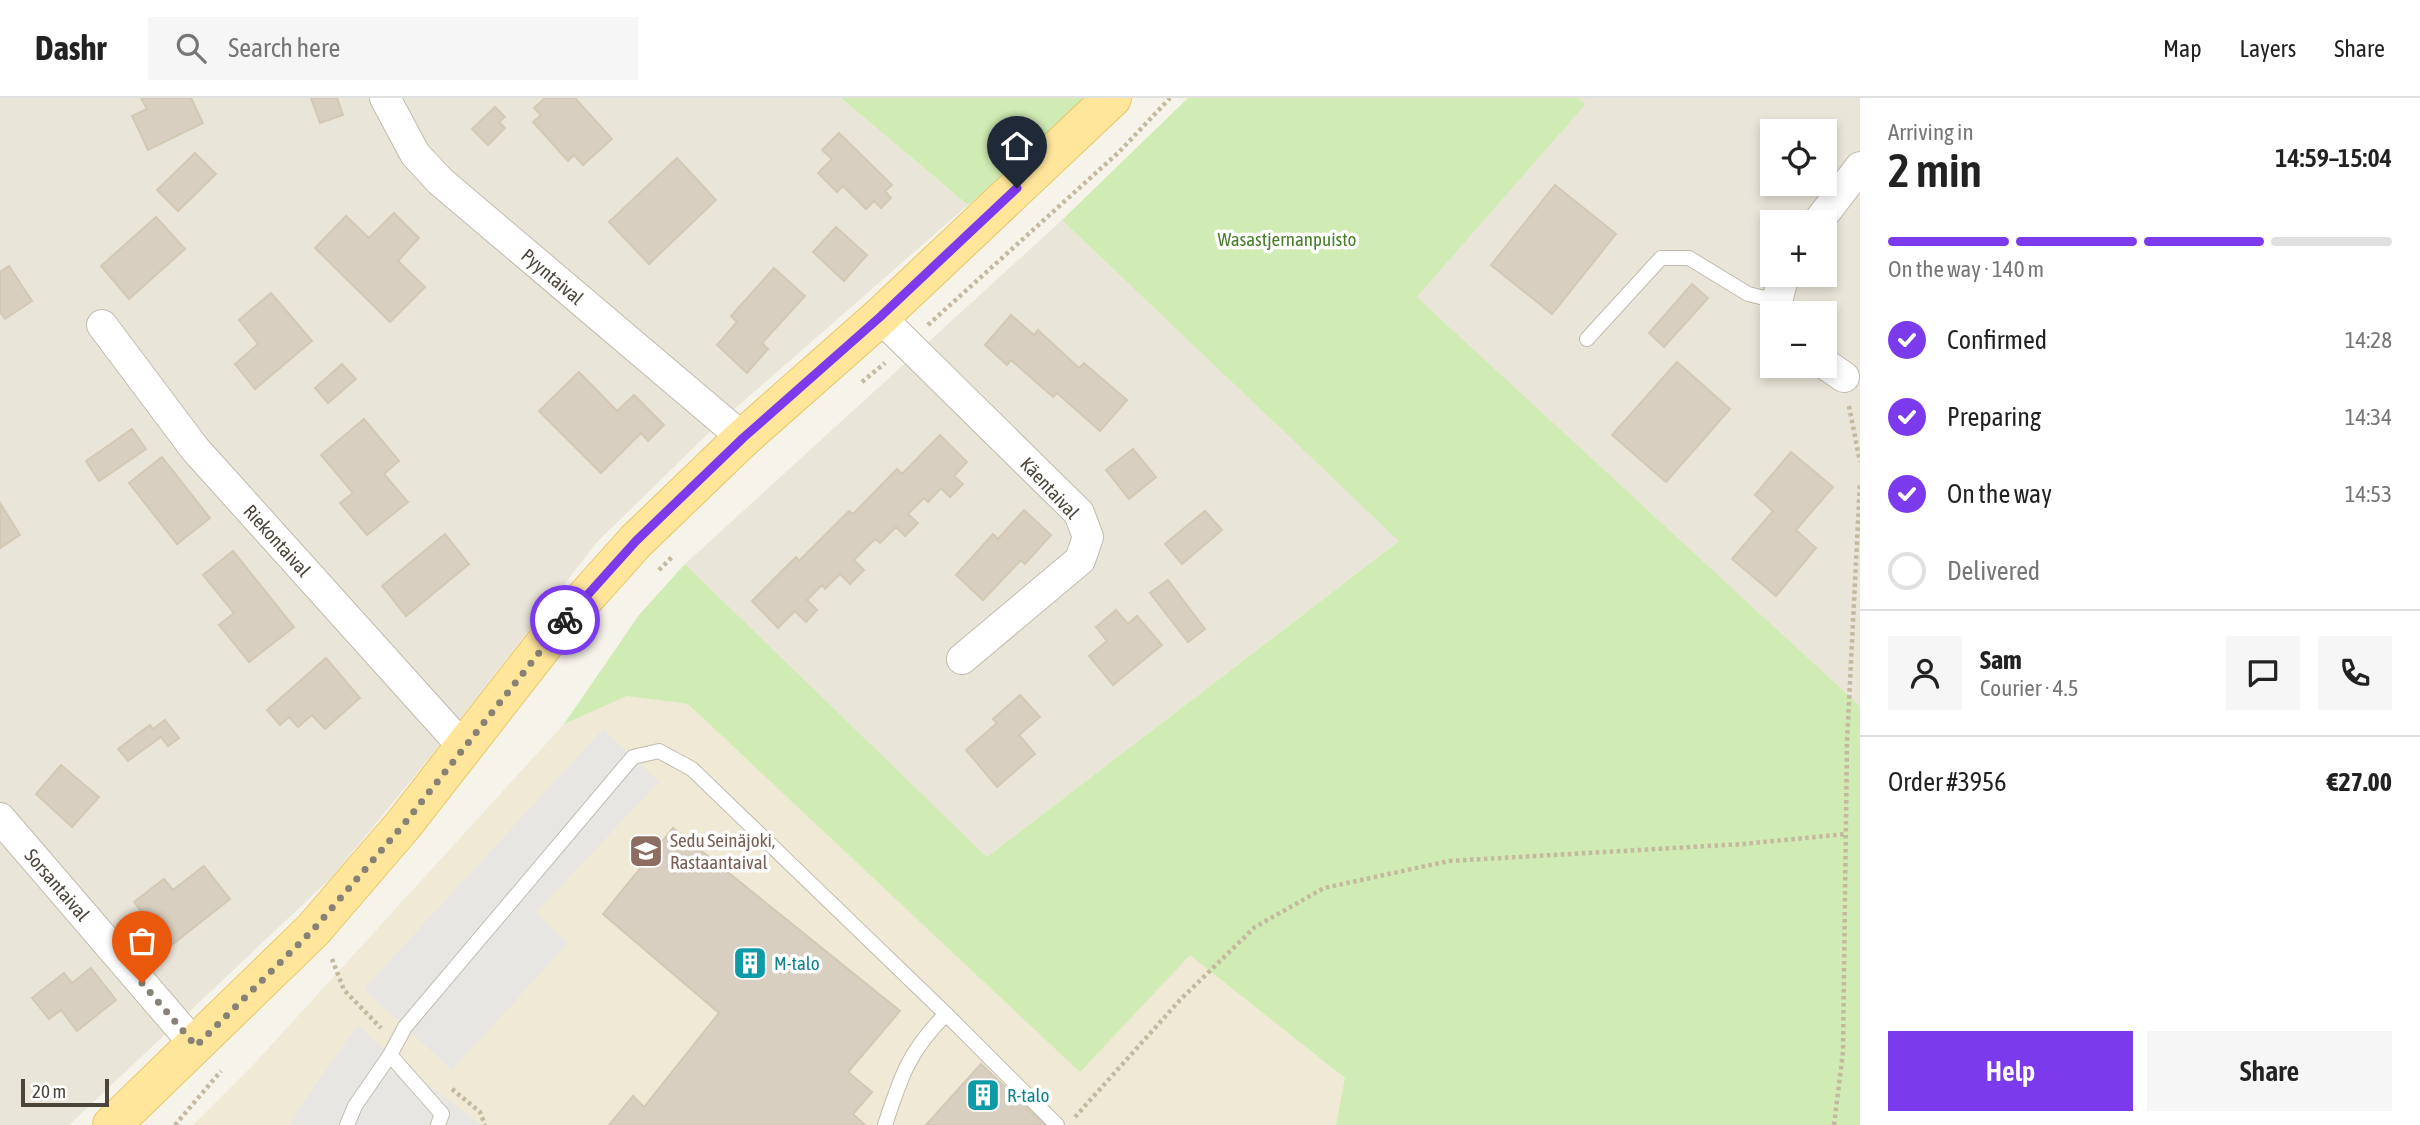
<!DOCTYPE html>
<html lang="en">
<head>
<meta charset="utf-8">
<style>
	body { margin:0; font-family:"Asap Condensed",sans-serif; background:#f6f6f6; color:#222; height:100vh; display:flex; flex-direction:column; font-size:26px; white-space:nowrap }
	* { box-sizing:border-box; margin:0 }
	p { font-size:23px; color:#767676 }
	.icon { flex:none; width:38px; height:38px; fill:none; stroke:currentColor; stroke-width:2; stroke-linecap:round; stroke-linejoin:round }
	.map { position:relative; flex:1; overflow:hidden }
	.sheet { display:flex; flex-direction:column; background:#fff; width:560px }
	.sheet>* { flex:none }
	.fabs { position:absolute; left:1760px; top:21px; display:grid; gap:14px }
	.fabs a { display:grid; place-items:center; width:77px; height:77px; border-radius:0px; background:#fff; box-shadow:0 4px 10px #0003; font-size:35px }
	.scale { position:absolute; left:21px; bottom:18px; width:88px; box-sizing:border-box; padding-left:7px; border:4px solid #4b4438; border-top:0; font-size:19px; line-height:24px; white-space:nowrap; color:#4b4438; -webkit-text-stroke:5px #fff; paint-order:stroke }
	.pin { position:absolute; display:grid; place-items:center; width:60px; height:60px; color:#fff; margin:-72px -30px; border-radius:50% 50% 50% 0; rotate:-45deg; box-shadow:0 0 7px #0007 }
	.pin .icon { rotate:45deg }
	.courier { position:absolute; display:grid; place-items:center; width:70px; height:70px; margin:-35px; border:5px solid #7c3aed; border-radius:50%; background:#fff; color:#222; box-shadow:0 2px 9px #0007 }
	.headline em { font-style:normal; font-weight:600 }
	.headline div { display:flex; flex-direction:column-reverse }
	.headline { display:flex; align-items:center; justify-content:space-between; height:119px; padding:0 28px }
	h1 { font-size:46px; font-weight:600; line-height:52px }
	.bar { display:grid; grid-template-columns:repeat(4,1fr); gap:10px 7px; align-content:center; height:84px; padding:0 28px }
	.bar i { height:9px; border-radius:5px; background:#e0e0e0 }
	.bar .active { background:#7c3aed }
	.bar p { grid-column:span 4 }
	.line { display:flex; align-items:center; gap:18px; padding:0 28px; border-top:2px solid #e0e0e0 }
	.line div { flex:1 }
	.round { display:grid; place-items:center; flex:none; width:74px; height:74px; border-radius:0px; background:#f6f6f6 }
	ol { padding:0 28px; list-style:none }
	li { display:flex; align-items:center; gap:21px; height:77px }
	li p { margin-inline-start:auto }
	li .icon { padding:7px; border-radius:50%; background:#7c3aed; color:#fff; stroke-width:4 }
	li:last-child { color:#767676 }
	li i { width:38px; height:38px; border:4px solid #e0e0e0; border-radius:50% }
	.primary-button { display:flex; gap:14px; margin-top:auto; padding:14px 28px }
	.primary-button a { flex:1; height:80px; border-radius:0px; background:#7c3aed; color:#fff; font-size:28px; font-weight:600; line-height:80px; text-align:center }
	.primary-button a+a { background:#f6f6f6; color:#222 }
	header { display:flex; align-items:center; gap:42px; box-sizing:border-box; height:98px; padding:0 35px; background:#fff; border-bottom:2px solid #e0e0e0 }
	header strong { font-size:33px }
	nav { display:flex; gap:38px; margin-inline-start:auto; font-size:24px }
	.search { width:490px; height:63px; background:#f6f6f6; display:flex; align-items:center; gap:18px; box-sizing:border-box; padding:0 24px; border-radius:0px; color:#767676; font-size:26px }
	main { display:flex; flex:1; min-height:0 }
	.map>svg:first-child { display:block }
</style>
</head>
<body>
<header>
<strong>Dashr</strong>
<div class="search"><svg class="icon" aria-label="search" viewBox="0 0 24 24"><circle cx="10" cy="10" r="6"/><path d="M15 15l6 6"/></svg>Search here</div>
<nav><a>Map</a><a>Layers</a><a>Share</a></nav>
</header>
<main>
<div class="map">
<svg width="1860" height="1027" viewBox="0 0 1860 1027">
	<rect width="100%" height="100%" fill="#f6f3eb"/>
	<path fill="#eae5d9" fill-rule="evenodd" d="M0,0h841l127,107 -246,215 -125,122 -161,208 -104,127 -263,248h-69z
		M1579,0h281v608l-443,-409 168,-192zM1773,33h52v53h-52zM1773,124h52v53h-52zM1773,215h52v53h-52z
		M1062,122l338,320 -413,317 -302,-293z"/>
	<path fill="#efe9d5" d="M627,598l61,8 392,367 110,-117 156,125 -10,46h-1143l62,-62 309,-339z"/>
	<path fill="#d0ebb3" d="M841,0h247l-77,75 -43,32z
		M1188,0h391l7,6 -169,193 443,409v419h-524l9,-47 -155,-123 -110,117 -392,-368 -61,-8 -63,28 75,-109 46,-51 302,293 412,-316 -337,-321z"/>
	<path fill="#e7e6e2" d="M603,631l56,53 -123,130 32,31 -116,127 -88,-81z
		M358,927l32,30 91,70h-190l7,-15z"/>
	<path fill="#d8cfc0" stroke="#d3c8b3" stroke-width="2" d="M141,0h50l12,25 -55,27 -16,-34 15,-7z
		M311,0h26l6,17 -23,8z
		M545,0h30l37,41 -29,26 -9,-10 -6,6 -35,-39 8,-7 -7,-7z
		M495,9l10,10 -6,5 6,6 -17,17 -16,-16z
		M839,35l53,52 -7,6 6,7 -10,10 -7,-7 -8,8 -23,-23 -6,6 -19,-19 14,-14 -10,-9z
		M195,55l21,21 -38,37 -21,-21z
		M677,60l39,42 -67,64 -40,-42z
		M1555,87l61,49 -64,80 -61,-49z
		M394,115l25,25 -21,23 27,26 -35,35 -75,-74 31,-32 23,22z
		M156,119l29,32 -56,50 -28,-33z
		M836,129l31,28 -23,26 -31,-29z
		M9,168l23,35 -27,18 -5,-7v-40z
		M774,170l31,28 -43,47 6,6 -21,24 -30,-28 20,-23 -6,-6z
		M1692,186l16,14 -44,49 -15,-14z
		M271,195l41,48 -57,48 -20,-25 23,-20 -19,-24z
		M1011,217l23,20 4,-5 41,38 5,-5 43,37 -27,31 -43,-38 -4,4 -42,-37 -4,5 -22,-20z
		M1677,264l53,47 -64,73 -54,-47z
		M342,266l14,15 -28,24 -13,-15z
		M579,274l38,39 17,-16 30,30 -16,16 -7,-8 -40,40 -62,-62z
		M364,321l35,42 -15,13 24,28 -41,33 -27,-32 13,-10 -32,-38z
		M132,331l14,20 -47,32 -13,-20z
		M940,337l27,27 -13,14 9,8 -13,13 -9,-9 -13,14 -4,-4 -16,16 10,9 -13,13 -9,-9 -16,16 -5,-4 -21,21 10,10 -14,14 -10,-10 -15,15 -3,-4 -15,15 10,10 -11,12 -11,-11 -17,17 -26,-27 44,-44 3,4 50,-50 4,3 44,-45 5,5z
		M1133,351l23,28 -27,22 -23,-29z
		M1791,354l42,35 -37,43 20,18 -40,48 -44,-37 41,-48 -18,-16z
		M162,359l48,61 -33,26 -48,-61z
		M0,405l20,32 -20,13z
		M1024,412l27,25 -26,29 -4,-4 -38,40 -27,-25 37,-41 5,5z
		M1205,413l17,19 -40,34 -17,-20z
		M445,436l24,30 -63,52 -24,-30z
		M233,453l61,76 -45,35 -30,-37 15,-12 -31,-38z
		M1168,482l37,49 -17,13 -38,-49z
		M1116,512l12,14 9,-8 25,29 -49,40 -24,-29 18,-15 -11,-14z
		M326,560l34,40 -35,31 -13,-14 -14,12 -9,-10 -9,8 -13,-15z
		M1020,597l20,22 -21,18 16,19 -38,33 -31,-37 31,-27 -4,-4z
		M165,622l14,18 -11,8 -7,-9 -33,24 -10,-12 32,-24 3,4z
		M61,667l38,32 -27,30 -36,-33z
		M673,730l227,183 -52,61 24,20 -19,22 12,11h-256l24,-29 11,11 75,-94 -116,-99z
		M204,768l26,33 -61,48 -35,-45 30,-23 9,11z
		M91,870l25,32 -39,31 -16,-21 -12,9 -17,-21 32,-25 8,10z
		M981,966l64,61h-119z"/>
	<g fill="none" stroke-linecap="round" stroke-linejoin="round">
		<g stroke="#c2bbad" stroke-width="16">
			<path id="lane" d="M1587,241l74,-81h28l59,36 29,7
				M390,957l15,-28 228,-270 26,-6 33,18 254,245
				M347,1027l8,-19 35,-51 52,59 -4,11
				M885,1027c16,-49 24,-74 61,-111l111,111"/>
		</g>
		<g stroke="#c2bbad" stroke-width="32">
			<g id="street">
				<path id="s1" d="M385,0l30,56 25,27 303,257"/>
				<path d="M1818,124l42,-55"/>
				<path d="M1782,215l-5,-12 7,-26"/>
				<path d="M880,219l199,196 9,24 -8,23 -118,99"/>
				<path id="s2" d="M102,227l93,124 270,300"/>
				<path d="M1825,266l19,13"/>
				<path id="s3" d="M0,720l196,228"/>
			</g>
		</g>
		<g stroke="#e8c667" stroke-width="40">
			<path id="primary" d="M112,1027l201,-195 91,-106 145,-186 87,-97 107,-103 137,-121 232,-219"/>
		</g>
		<path stroke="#c4b89e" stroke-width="4.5" stroke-dasharray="3.5 3.5" stroke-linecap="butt" d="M928,227l191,-173 51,-54
			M862,284l23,-19
			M1849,308l11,56
			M659,472l14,-14
			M332,861l12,31 37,38
			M452,991l28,23 5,13
			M1075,1019l105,-117 75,-73 69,-39 125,-27 294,-17 103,-10
			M175,1027l46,-54
			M1834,1027l9,-73 4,-310 13,-260"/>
		<use href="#lane" stroke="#fff" stroke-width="14"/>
		<use href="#street" stroke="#fff" stroke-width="30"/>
		<use href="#primary" stroke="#ffe69b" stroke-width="38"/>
	</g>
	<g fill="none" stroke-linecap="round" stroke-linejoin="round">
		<path stroke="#878177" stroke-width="7" stroke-dasharray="0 12.6" d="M142,885l54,63 117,-116 91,-106 161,-204"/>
		<path stroke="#7c3aed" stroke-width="9" d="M565,522l71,-79 107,-103 137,-121 137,-129"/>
	</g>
	<defs>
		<g id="school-square" transform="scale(1.75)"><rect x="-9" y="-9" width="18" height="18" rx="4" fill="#8d6e63" stroke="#fff"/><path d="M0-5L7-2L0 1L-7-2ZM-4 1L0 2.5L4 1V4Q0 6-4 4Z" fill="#fff"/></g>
		<g id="building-square" transform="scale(1.75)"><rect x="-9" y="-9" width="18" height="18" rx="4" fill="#0f9aa8" stroke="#fff"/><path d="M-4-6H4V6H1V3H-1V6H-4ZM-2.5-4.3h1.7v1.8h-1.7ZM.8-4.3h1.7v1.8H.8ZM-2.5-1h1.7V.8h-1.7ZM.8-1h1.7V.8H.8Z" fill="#fff"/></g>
	</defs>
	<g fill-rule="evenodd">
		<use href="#school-square" x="646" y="753"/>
		<use href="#building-square" x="750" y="865"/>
		<use href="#building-square" x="983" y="997"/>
	</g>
	<g text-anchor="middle" stroke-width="7" stroke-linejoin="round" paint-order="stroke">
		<g font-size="19" fill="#467f28" stroke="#fff">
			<text x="1287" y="148">Wasastjernanpuisto</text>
		</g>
		<g font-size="19" fill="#4b4438" stroke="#fff">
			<text dy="7" stroke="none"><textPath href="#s1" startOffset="248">Pyyntaival</textPath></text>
			<text transform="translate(1050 390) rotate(47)" y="7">Käentaival</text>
			<text dy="7" stroke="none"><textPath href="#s2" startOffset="278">Riekontaival</textPath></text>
			<text dy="7" stroke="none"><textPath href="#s3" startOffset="88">Sorsantaival</textPath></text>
		</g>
		<g font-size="19" fill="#785e54" stroke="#fff" text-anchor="start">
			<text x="670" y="749">Sedu Seinäjoki,<tspan x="670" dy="22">Rastaantaival</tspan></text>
		</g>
		<g font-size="19" fill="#0d838f" stroke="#fff" text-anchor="start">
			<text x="774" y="872">M-talo</text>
			<text x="1007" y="1004">R-talo</text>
		</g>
	</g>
</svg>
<div class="fabs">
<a><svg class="icon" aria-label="locate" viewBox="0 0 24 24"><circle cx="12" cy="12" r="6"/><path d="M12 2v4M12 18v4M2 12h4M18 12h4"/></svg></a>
<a>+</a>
<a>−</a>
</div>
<div class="scale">20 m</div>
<div class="pin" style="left:142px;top:885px;background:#ea580c"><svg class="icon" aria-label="bag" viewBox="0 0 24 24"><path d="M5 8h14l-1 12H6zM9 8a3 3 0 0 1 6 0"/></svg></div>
<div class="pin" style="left:1017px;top:90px;background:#1f2937"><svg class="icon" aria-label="home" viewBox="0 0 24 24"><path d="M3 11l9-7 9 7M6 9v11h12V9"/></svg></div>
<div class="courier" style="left:565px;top:522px"><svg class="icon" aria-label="bike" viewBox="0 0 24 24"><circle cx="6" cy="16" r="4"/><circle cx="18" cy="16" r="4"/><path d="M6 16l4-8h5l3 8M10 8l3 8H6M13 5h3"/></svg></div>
</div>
<section class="sheet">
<div class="headline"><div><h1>2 min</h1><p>Arriving in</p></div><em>14:59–15:04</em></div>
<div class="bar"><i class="active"></i><i class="active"></i><i class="active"></i><i></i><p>On the way · 140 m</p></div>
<ol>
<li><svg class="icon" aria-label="check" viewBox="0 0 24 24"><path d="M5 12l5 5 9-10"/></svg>Confirmed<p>14:28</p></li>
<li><svg class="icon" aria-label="check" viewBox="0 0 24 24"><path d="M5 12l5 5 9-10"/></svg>Preparing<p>14:34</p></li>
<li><svg class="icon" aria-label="check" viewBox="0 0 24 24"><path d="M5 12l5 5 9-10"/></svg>On the way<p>14:53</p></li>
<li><i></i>Delivered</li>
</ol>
<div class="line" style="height:126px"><a class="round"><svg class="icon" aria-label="person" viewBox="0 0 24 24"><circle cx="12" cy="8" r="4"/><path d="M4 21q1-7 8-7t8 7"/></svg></a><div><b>Sam</b><p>Courier · 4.5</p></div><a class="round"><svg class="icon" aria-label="chat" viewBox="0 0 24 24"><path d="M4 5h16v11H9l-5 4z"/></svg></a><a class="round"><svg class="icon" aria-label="phone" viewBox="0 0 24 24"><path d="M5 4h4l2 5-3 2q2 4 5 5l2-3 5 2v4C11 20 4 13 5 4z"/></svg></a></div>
<div class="line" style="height:91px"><div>Order #3956</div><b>€27.00</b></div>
<div class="primary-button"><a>Help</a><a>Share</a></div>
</section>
</main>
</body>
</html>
